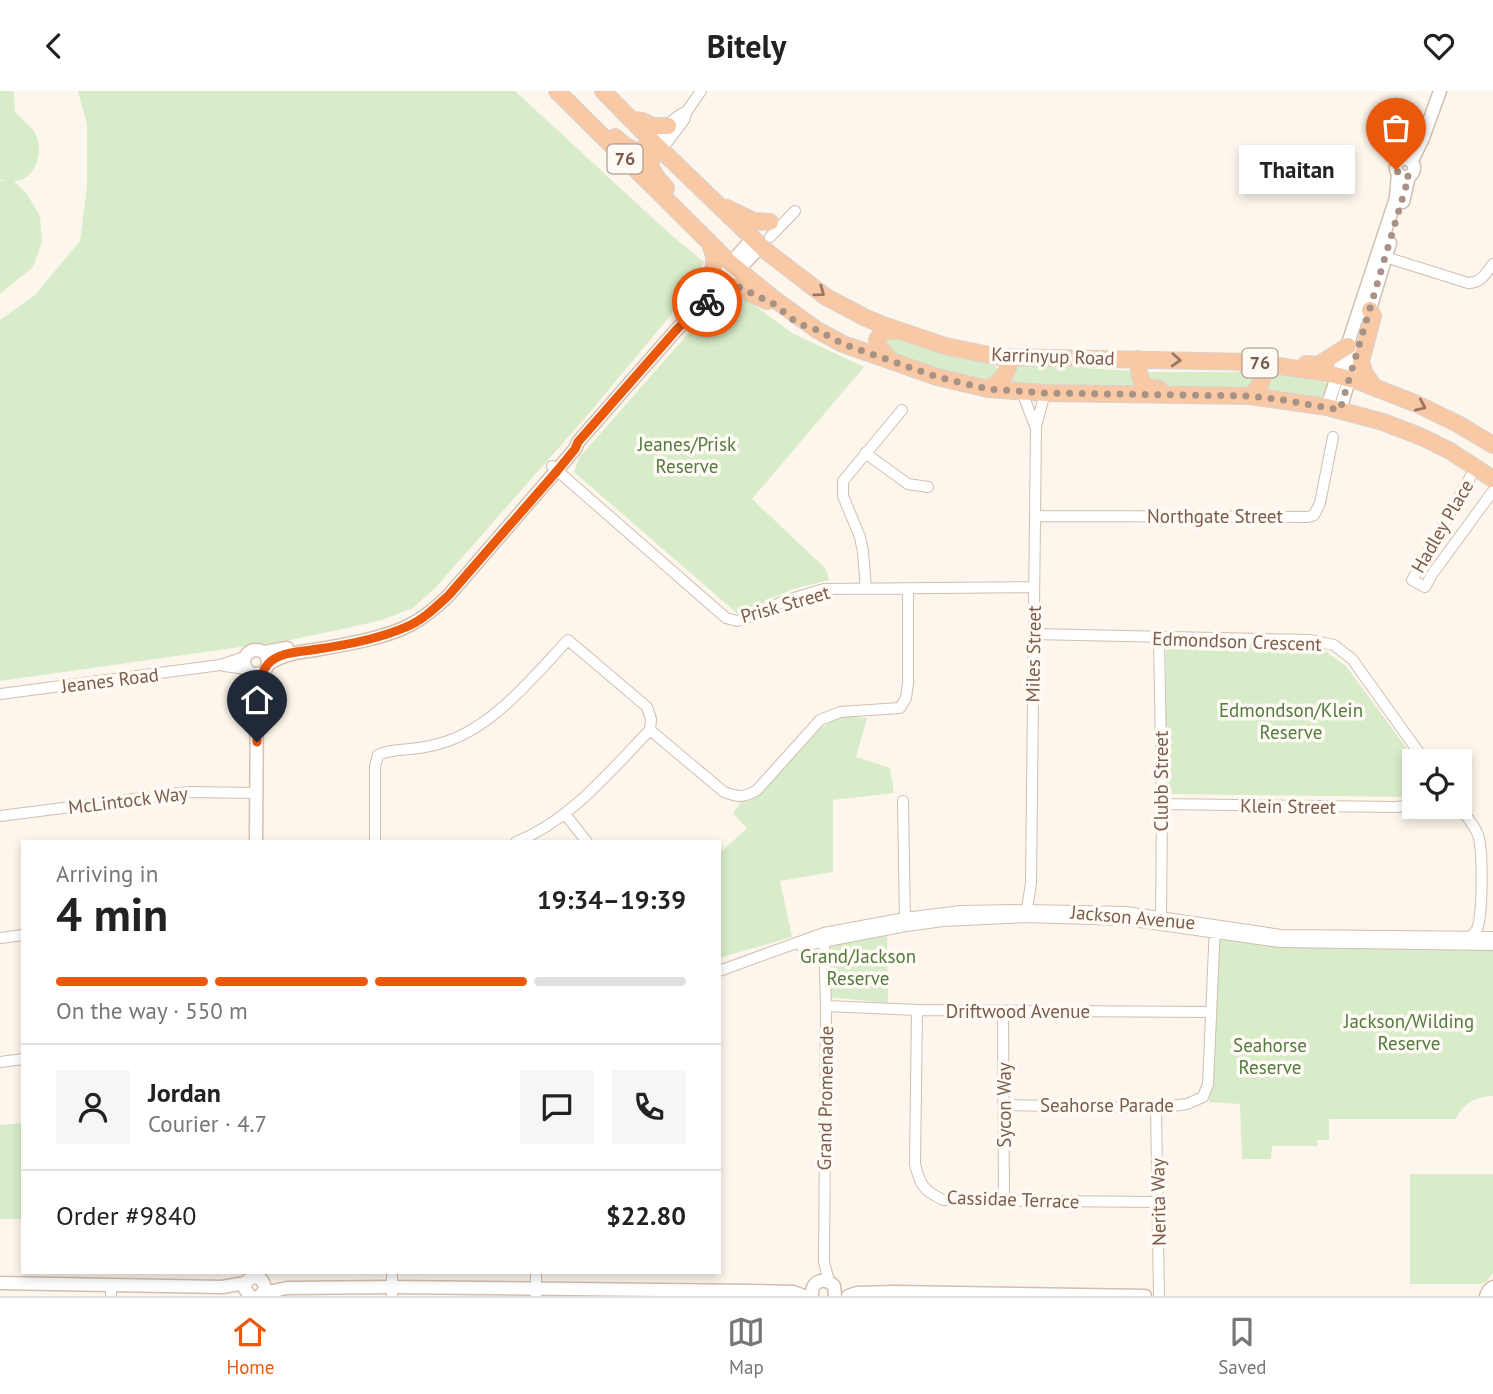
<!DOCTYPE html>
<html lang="en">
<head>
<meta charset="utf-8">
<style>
	body { margin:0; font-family:"PT Sans",sans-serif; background:#f6f6f6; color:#222; height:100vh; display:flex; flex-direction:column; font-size:26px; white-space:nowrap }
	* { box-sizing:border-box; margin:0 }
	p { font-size:23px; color:#767676 }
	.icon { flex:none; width:38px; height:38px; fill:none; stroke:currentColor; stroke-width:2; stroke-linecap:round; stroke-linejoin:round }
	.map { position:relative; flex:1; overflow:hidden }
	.sheet { position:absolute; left:21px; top:749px; width:700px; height:434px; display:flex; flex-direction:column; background:#fff; border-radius:0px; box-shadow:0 4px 10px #0003 }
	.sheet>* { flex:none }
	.controls { position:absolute; left:1402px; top:658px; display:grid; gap:14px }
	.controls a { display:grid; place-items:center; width:70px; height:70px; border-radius:0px; background:#fff; box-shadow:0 4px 10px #0003; font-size:35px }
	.pin { position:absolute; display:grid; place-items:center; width:60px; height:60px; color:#fff; margin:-72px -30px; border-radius:50% 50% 50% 0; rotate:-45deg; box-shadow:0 0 7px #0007 }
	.pin .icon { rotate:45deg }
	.courier { position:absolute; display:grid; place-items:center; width:70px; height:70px; margin:-35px; border:5px solid #ea580c; border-radius:50%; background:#fff; color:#222; box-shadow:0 2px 9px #0007 }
	.bubble { position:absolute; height:49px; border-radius:0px; background:#fff; box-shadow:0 4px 10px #0003; font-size:23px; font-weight:800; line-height:49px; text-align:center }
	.summary em { font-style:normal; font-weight:800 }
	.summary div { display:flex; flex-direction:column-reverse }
	.summary { display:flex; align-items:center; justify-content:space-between; height:119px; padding:0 35px }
	h1 { font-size:46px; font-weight:800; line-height:52px }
	.bar { display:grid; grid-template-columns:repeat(4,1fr); gap:10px 7px; align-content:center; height:84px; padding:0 35px }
	.bar i { height:9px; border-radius:5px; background:#e0e0e0 }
	.bar .active { background:#ea580c }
	.bar p { grid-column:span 4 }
	.line { display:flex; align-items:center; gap:18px; padding:0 35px; border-top:2px solid #e0e0e0 }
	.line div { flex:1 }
	.round { display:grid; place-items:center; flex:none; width:74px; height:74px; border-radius:0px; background:#f6f6f6 }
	header { display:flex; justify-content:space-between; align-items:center; height:91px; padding:0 35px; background:#fff; font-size:32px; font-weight:800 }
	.tabs { display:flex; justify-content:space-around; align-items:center; height:98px; border-top:2px solid #e0e0e0; background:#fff; font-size:19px; color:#767676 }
	.tabs a { display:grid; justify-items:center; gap:4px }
	.tabs .active { color:#ea580c }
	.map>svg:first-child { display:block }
</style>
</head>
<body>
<header><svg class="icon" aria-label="back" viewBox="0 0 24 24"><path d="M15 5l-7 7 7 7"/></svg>Bitely<svg class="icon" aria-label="heart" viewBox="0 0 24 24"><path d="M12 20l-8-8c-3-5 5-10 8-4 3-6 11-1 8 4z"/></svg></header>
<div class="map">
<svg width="1493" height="1205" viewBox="0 0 1493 1205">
	<rect width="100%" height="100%" fill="#fdf6ec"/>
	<path fill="#d8ecc9" d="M0,0h14l1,21c6,7 15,13 20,21 10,17 1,48 -21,48l13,13 13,22 2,26 -9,25 -33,27v-113h8l-8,-1z
		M78,0h437l155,143 34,28 -34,54 -85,102 -149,169 -23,21 -31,12 -44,10 -48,10 -290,41v-361l35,-25 45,-54 7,-55v-62z
		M729,196l63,46 72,34 -112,132 74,70 3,11 -39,10 -51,25 -165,-143 5,-14z
		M891,244l25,8 8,5 70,17 7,7 -10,11 -97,-26 -11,-11 2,-8z
		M1014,273l119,7 8,19 -132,-3 3,-7z
		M1144,281h107l36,4 41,7 -6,14 -14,1 -159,-13z
		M1166,553l141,2 14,2 25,18 70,95h-2v31l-6,5 -242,-3z
		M840,625l27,2 -11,39 34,11 4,25 -61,7v72l-53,9 12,56 -73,21v-104l28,-26 -14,-15 8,-11 11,-2 63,-68z
		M887,840l1,72 -60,-6 1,-54z
		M1220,846l68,10h205v149c-17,1 -30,7 -37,23h-127v21h-12v6h-45l-1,13h-29l-2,-55 -31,-2 3,-16z
		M23,1032v96h-23v-94z
		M1410,1083h83v99l-6,8 -6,3h-71z"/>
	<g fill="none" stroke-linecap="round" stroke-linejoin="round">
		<g stroke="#d1beb0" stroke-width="12">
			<path id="minor" d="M657,55l8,-1 19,-25 3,-9 14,-20
				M657,55c2,-15 17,-29 30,-35
				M770,146l25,-26
				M1382,165l86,27c13,0 17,-9 25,-19
				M1022,301l13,34
				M865,362l43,31 20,3
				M552,375l174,152 11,3 16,-5 31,-15 40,-12 210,-2
				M1476,376l-64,113 13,7 8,-14 60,-82
				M1035,425l273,1 6,-2 6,-12 13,-66
				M866,497l-3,-36 -3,-15 -17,-41v-15l59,-71
				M1033,543l277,6 24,5 18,14 73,102
				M1159,547l3,166 -1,117
				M224,575l23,3
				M0,603l220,-29 25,-8
				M650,639l74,62c14,5 20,6 33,-2l63,-70 20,-8 60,-4 6,-10 2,-15v-94
				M903,710l2,122
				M1162,713l234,3 18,-2
				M1459,716c7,9 15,17 19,28 5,14 5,79 -1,94 -2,4 -4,5 -7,8
				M565,723l22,28
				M0,725l188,-24 68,1
				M375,751v-75l3,-12c10,-5 22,-5 32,-6 13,-1 26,-4 38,-8 48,-17 86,-65 120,-101l79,67 4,12 -1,11
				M516,751c55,-22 94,-71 134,-112
				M1026,825l5,-33 5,-457 9,-33
				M824,846l2,69 -2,256 5,19
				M0,847l23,-3
				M801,855l105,-20 37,-5 83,-4 100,3 154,22 213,3
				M719,880l105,-38 81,-15 56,-7 65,-1 100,2 155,23 212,2
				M826,915l91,4 293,2
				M917,919l-2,154c5,21 8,26 28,36l216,2
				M1003,920l1,189
				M0,971l23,-3
				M1005,1014l151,3 31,-4 16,-7 5,-13 7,-159
				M1156,1017l3,188
				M392,1181v24
				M536,1181v24
				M111,1205v-11"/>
		</g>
		<g stroke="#d1beb0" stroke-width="15">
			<path id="tertiary" d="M1396 77a9 9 0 1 1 18 0a9 9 0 1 1-18 0Z
				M1412,70l11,-23 17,-47
				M1403,111l6,-26
				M1368,225l22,-73
				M1327,316l69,-209 2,-25
				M1340,319l18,-60
				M0,1192l222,4 23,-4
				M263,1202l24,-5 105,-1 359,4 42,1 11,4
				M812,1205c-2,-15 13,-20 22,-10l1,10
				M848,1205l9,-3 37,-1 251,4
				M1486,1205l3,-6 4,-3"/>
		</g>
		<g stroke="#d6c0b0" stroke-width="15">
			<path id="secondary" d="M707,199l46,-52
				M244 571a12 12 0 1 1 24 0a12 12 0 1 1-24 0Z
				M264,561l23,-4
				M268,573c20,-12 29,-11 52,-15 28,-5 65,-11 90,-24 15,-8 27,-18 39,-30l108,-125 18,-21 3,-7 100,-114 41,-38 42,-44
				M250,581l7,23 -1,147
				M250,1205l-5,-7c0,-10 8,-15 17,-9l3,7 -2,6 -4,3"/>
		</g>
		<g stroke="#dad1cd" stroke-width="18">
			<path id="trunk" d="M557,0l173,172 44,36 43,31 26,14 94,33 51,12 57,4 205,3 77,11 56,15 39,15 28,14 43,28
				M603,0l54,55 109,105 60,46 40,21 17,7 62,21 54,11 252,5 76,11 31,8 59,23 41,20 35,21
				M634,29l8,1 11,5h15
				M615,46c16,15 22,16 42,9
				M657,55c-12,19 -5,27 9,42
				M727,117l27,13 16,1
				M719,199l12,-4 6,1 30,14
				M693,214l21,-38v-11l-4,-12
				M1370,219l3,6 -12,46 4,12 10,14
				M1138,268c1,18 1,29 21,30
				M891,270l-13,-15 -1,-6 5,-8 15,-2
				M1306,273l12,1 30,-19
				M1247,276l12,1c7,12 1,19 -9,28
				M988,298c14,-8 21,-16 22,-32"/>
		</g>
		<use href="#minor" stroke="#fff" stroke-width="10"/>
		<use href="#tertiary" stroke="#fff" stroke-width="12"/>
		<use href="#secondary" stroke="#fff" stroke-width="12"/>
		<use href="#trunk" stroke="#f9c8a4" stroke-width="16"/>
	</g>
	<defs><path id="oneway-chevron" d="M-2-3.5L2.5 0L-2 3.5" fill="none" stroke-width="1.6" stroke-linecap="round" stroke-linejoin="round" transform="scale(1.75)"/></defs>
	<g stroke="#9a7763">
		<use href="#oneway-chevron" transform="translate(820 201) rotate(36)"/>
		<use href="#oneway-chevron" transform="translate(1176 269) rotate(3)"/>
		<use href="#oneway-chevron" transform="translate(1421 315) rotate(24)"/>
	</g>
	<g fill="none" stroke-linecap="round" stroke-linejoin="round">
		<path stroke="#a89285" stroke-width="7" stroke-dasharray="0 12.6" d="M707,211c8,-8 17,-17 30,-16l37,18 23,19 20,7 26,14 94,33 51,12 57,4 205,3 33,4 57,10 69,-234 -6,1 -7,-7"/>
		<path stroke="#ea580c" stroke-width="9" d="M257,651c0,-22 -4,-61 11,-78 12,-13 34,-12 50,-15 28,-4 63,-11 88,-22 17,-7 30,-20 43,-32l108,-124 18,-22 3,-7 100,-114 29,-26"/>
	</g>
	<g text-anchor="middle" stroke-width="7" stroke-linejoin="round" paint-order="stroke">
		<g fill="#fffaf3" stroke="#a28b7f" stroke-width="2">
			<rect x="607.5" y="53.5" width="35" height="29" rx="5"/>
			<rect x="1242.5" y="257.5" width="35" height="29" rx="5"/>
		</g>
		<g font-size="18" font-weight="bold" fill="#7a5c4d">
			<text x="625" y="74">76</text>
			<text x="1260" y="278">76</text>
		</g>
		<g font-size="19" fill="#7a5c4d" stroke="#fffaf3">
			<text transform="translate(1053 265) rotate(2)" y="7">Karrinyup Road</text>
			<text x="1215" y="432">Northgate Street</text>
			<text transform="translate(1442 435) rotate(-60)" y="7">Hadley Place</text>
			<text transform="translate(785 513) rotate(-16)" y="7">Prisk Street</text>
			<text transform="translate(1237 550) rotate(2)" y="7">Edmondson Crescent</text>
			<text transform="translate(1033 563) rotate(-89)" y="7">Miles Street</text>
			<text transform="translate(110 589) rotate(-7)" y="7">Jeanes Road</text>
			<text transform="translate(1161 690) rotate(-90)" y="7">Clubb Street</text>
			<text transform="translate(128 709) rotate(-7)" y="7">McLintock Way</text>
			<text transform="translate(1288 715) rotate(1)" y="7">Klein Street</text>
			<text transform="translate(1133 826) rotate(5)" y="7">Jackson Avenue</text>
			<text x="1018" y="927">Driftwood Avenue</text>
			<text transform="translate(825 1007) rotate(-89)" y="7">Grand Promenade</text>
			<text transform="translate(1004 1014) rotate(-90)" y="7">Sycon Way</text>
			<text x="1107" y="1021">Seahorse Parade</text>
			<text transform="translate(1013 1108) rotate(2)" y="7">Cassidae Terrace</text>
			<text transform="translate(1158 1111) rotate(-91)" y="7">Nerita Way</text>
		</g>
		<g font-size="19" fill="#537a41" stroke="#fffaf3">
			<text x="687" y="360">Jeanes/Prisk<tspan x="687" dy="22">Reserve</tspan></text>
			<text x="1291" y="626">Edmondson/Klein<tspan x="1291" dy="22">Reserve</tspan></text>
			<text x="858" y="872">Grand/Jackson<tspan x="858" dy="22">Reserve</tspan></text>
			<text x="1409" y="937">Jackson/Wilding<tspan x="1409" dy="22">Reserve</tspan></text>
			<text x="1270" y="961">Seahorse<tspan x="1270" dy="22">Reserve</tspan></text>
		</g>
	</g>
</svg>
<div class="controls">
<a><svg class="icon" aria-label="locate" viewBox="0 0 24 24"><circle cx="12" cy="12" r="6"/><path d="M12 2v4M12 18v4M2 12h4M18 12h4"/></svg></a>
</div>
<div class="pin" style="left:1396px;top:79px;background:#ea580c"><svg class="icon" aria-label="bag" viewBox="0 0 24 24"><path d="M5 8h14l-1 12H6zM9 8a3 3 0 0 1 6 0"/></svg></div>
<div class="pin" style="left:257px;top:651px;background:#1f2937"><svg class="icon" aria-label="home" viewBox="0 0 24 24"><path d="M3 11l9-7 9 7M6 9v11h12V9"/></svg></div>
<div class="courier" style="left:707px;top:211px"><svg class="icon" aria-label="bike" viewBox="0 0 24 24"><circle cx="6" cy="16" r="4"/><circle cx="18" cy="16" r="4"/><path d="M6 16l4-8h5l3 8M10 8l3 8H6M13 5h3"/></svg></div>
<div class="bubble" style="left:1239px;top:54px;width:116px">Thaitan</div>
<section class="sheet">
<div class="summary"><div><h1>4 min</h1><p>Arriving in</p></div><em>19:34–19:39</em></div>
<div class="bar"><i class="active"></i><i class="active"></i><i class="active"></i><i></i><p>On the way · 550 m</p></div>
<div class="line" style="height:126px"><a class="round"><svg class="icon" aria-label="person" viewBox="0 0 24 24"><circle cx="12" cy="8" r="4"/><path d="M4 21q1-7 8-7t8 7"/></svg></a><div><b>Jordan</b><p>Courier · 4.7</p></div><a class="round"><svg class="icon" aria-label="chat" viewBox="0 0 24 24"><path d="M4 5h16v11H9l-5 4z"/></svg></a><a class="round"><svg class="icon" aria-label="phone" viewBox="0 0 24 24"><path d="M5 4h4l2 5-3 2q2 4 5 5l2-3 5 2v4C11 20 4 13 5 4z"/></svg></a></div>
<div class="line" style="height:91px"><div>Order #9840</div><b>$22.80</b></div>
</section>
</div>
<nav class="tabs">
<a class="active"><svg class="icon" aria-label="home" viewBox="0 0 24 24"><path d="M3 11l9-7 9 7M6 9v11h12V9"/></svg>Home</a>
<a><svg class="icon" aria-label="map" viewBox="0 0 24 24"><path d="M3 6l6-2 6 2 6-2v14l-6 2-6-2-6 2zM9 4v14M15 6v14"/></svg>Map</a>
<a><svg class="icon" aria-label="saved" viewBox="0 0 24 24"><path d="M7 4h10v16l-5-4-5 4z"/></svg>Saved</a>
</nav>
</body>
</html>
